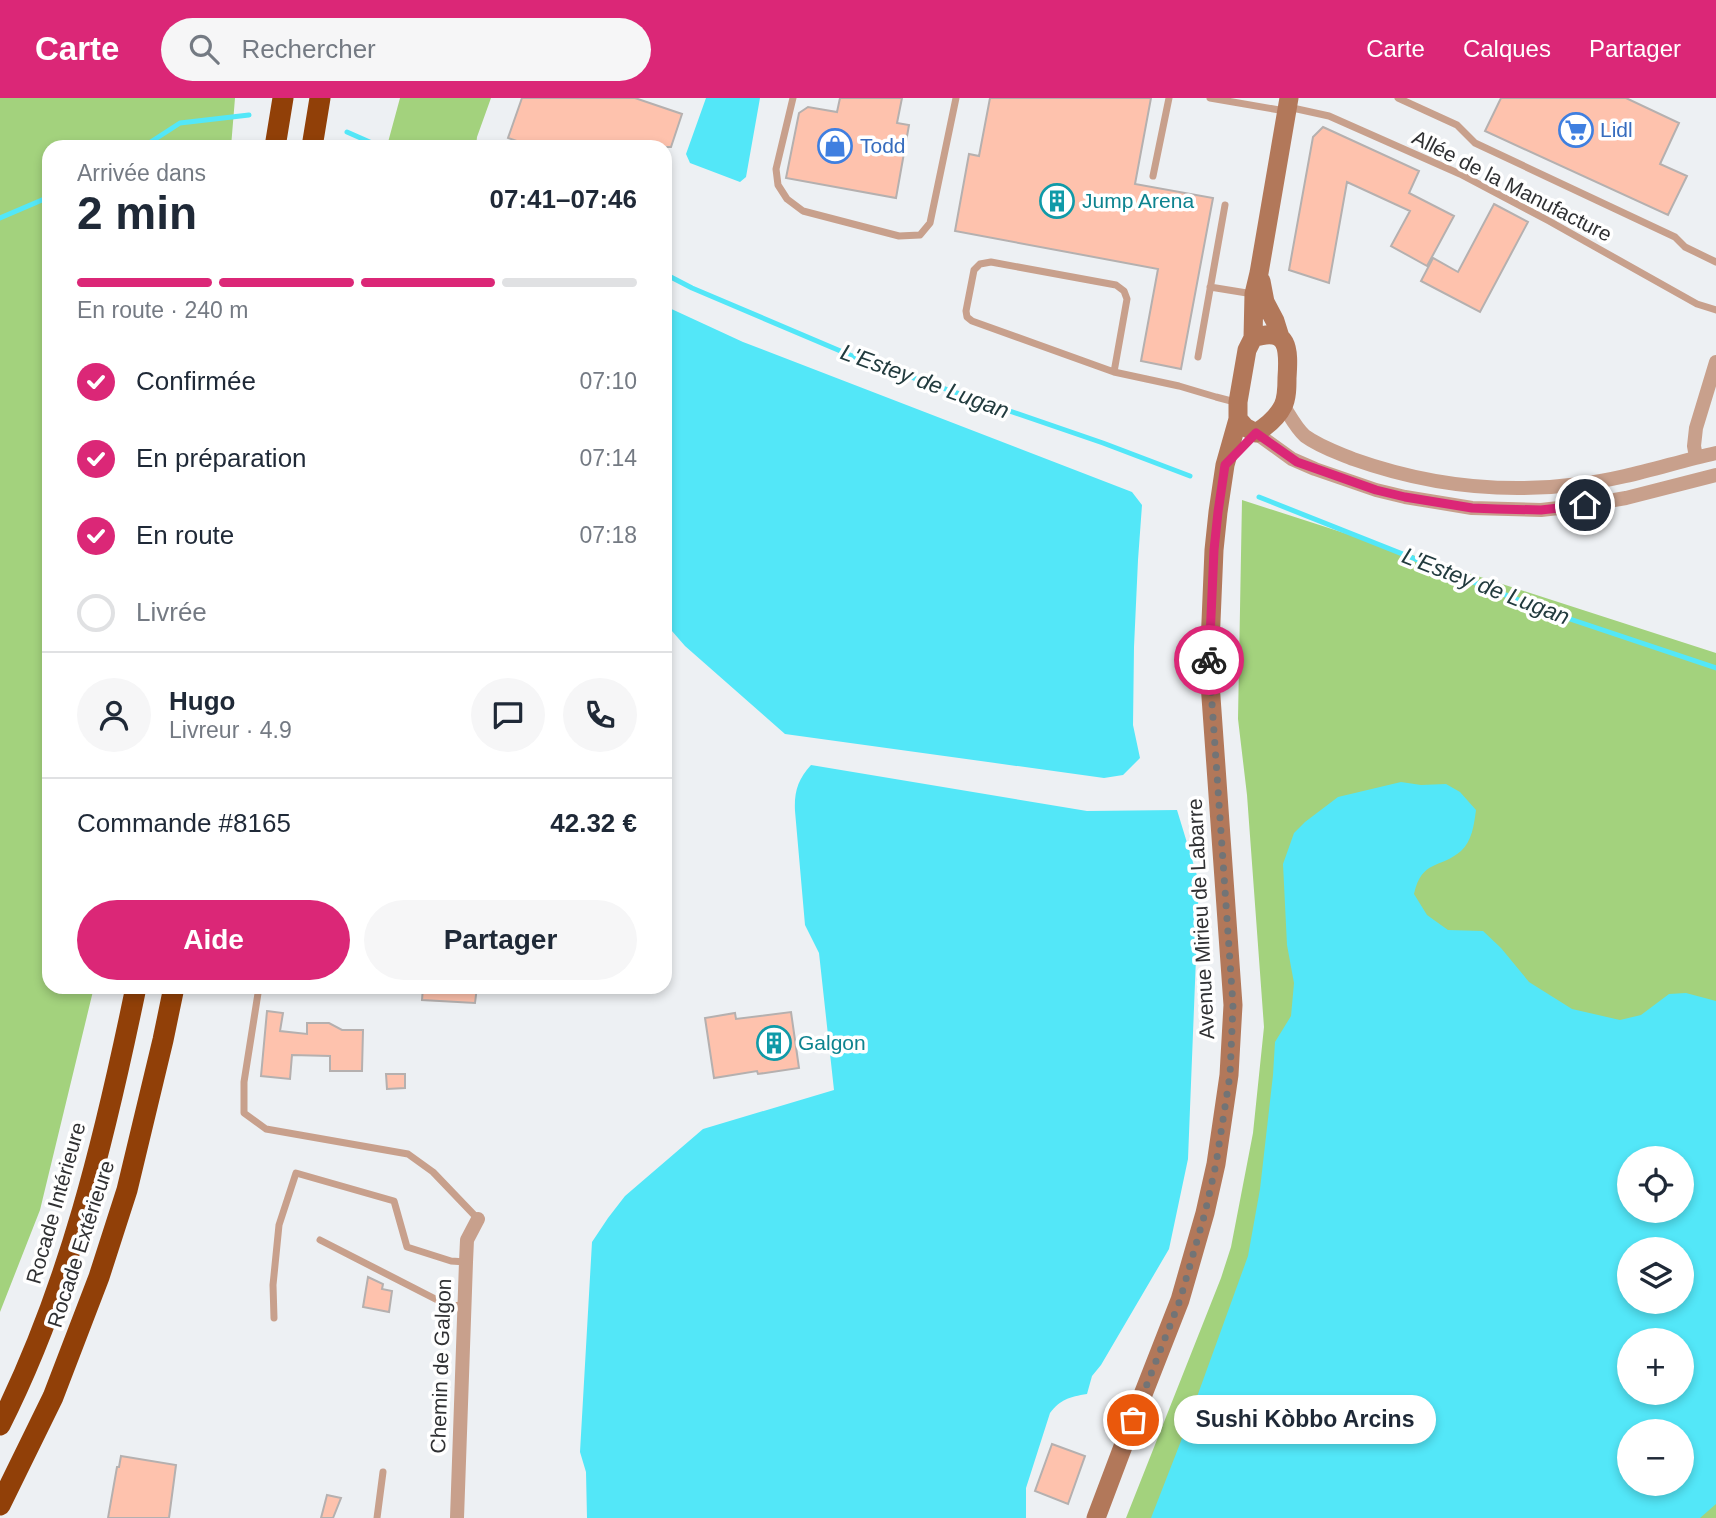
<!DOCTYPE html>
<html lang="fr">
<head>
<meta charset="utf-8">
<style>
	body { margin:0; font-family:Arial,sans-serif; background:#f6f6f7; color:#1f2937; height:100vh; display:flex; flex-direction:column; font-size:26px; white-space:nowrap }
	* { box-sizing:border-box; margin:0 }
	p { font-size:23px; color:#747a83 }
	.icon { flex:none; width:38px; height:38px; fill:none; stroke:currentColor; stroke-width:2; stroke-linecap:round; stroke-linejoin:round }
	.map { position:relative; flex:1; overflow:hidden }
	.details { position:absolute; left:42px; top:42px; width:630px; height:854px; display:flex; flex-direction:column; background:#fff; border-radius:21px; box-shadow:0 4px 10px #0003 }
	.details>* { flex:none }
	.buttons { position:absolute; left:1617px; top:1048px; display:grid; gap:14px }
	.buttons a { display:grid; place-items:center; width:77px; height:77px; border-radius:50%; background:#fff; box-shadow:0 4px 10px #0003; font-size:35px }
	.pin { position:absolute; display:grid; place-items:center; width:60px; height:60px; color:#fff; margin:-30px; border:4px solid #fff; border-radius:50%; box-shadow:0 2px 7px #0007 }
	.courier { position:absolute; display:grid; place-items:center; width:70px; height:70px; margin:-35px; border:5px solid #db2777; border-radius:50%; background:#fff; color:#222; box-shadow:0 2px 9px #0007 }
	.bubble { position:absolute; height:49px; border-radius:24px; background:#fff; box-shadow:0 4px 10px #0003; font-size:23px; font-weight:800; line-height:49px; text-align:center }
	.headline em { font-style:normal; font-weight:800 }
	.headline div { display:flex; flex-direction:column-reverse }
	.headline { display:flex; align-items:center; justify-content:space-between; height:119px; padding:0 35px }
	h1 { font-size:46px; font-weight:800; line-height:52px }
	.bar { display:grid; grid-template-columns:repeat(4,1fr); gap:10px 7px; align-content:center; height:84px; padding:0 35px }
	.bar i { height:9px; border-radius:5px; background:#e0e1e3 }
	.bar .current { background:#db2777 }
	.bar p { grid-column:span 4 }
	.line { display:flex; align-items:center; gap:18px; padding:0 35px; border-top:2px solid #e0e1e3 }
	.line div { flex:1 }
	.round { display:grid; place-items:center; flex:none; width:74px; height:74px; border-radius:37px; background:#f6f6f7 }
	ol { padding:0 35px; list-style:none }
	li { display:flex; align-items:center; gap:21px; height:77px }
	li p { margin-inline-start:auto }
	li .icon { padding:7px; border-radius:50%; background:#db2777; color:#fff; stroke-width:4 }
	li:last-child { color:#747a83 }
	li i { width:38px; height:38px; border:4px solid #e0e1e3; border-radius:50% }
	.primary-button { display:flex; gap:14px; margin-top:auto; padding:14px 35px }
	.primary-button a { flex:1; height:80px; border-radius:42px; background:#db2777; color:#fff; font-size:28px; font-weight:800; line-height:80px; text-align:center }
	.primary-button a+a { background:#f6f6f7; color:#1f2937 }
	header { display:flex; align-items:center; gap:42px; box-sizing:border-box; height:98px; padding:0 35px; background:#db2777; color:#fff }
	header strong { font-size:33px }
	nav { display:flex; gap:38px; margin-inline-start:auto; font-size:24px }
	.search { width:490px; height:63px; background:#f6f6f7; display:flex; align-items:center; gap:18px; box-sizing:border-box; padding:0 24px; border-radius:38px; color:#747a83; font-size:26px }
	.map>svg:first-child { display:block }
</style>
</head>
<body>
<header>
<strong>Carte</strong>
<div class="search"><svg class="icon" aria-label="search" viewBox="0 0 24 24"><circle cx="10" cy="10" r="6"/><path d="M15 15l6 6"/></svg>Rechercher</div>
<nav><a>Carte</a><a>Calques</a><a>Partager</a></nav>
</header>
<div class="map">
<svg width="1716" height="1420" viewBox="0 0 1716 1420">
	<rect width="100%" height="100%" fill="#edf0f3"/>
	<path fill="#a3d27d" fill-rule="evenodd" d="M0,0h235l-4,49h-182v840h45l-54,223 -40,102z
		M400,0h91l-14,39 -1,10h-86l-3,-1z
		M1242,402l474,153v865h-590l95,-240 10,-31 22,-114 11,-106 -17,-232 -9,-76zM1629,1060h53v53h-53zM1629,1152h53v52h-53zM1629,1242h53v53h-53zM1629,1334h53v52h-53z"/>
	<path fill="#53e7f8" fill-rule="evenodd" d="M706,0h54l-14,79 -6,5 -50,-19 -4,-9z
		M665,208l78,36 389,150 10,13 -4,55 -4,87 -1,78 7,33 -17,17 -19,3 -319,-44 -100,-88 -20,-23z
		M811,667l276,46 90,-1 22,72 -11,277 -19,90 -68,116 -9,11 -5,18c-18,3 -26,5 -37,19l-24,75v30h-439l-1,-46 -6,-20 12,-210 16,-24 17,-22 78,-67 131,-39 -15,-137 -14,-28 -10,-114c-1,-19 3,-32 16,-46z
		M1401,684l20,3 25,-1 14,8 16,18c-2,15 -4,31 -15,41 -21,18 -39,8 -47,43l13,21 21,15 35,1 18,17 28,34 43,27 48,11 21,-5 28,-21 17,-1 30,8v503l-16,14h-549l30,-77 67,-185 12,-67 13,-114 2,-33 16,-26 3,-33 -7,-38 -4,-81 11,-31 11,-11 33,-25zM1629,1060h53v53h-53zM1629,1152h53v52h-53zM1629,1242h53v53h-53zM1629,1334h53v52h-53z"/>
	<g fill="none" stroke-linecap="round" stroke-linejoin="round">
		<path stroke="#53e7f8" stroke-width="5" d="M347,34l34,15
			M143,49l37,-24 69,-8
			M0,120l49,-21
			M665,176l27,14 172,73 239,82 87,33
			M1259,399l287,114 170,57"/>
	</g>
	<path fill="#fec2ad" stroke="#b5b0af" stroke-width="2" d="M522,0h113l47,16 -11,33h-137l-26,-9z
		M840,0h62l-5,25 12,2 -13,73 -110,-20 13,-65 9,-6 29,5z
		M990,0h161l-16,86 78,14 -32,171 -40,-8 17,-92 -203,-38 14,-77 10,2z
		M1501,0h125l53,25 -19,41 27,12 -19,39 -183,-84z
		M1323,29l96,44 -10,22 45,23 -27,50 -36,-20 19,-35 -63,-29 -18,101 -40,-13 24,-133z
		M1494,106l34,18 -48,90 -59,-31 12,-23 25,14z
		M423,889h54l-2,16 -53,-3z
		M267,913l16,2 -3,18 27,3v-11h22l13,7h21l-1,41h-32v-15l-38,-1 -2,24 -29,-3z
		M791,914l8,56 -41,6 -1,-3 -43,7 -9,-60 30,-5 1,6z
		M386,976h19v14l-18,1z
		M368,1179l15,7 -1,5 10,2 -3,21 -26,-5z
		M1052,1346l33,12 -17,48 -33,-13z
		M121,1358l55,9 -7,53h-61l9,-51h2z
		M327,1397l14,3 -8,20h-12z"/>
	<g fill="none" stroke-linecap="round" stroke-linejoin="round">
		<path stroke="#c8a08c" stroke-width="7" d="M793,0l-17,71 2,16 9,14 16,12 96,25 21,-1 10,-12 26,-125
			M1210,0l75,13
			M1398,0l59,27 18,18 200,94 10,10 31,15
			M1288,9l41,9 131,58 89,47 148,83 19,6
			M1153,78l16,-78
			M991,164l125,23 8,6 3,8 -13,73 -142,-51 -5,-4 -1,-6 8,-41 6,-6z
			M1210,189l43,7
			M1198,259l27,-152
			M1114,274l65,14 37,11 19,5
			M259,889l-15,95v31l22,16 142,25 25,18 45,47
			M320,1142l129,66 15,-1
			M274,1220l-1,-33 6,-60 17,-52 98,28 13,46 44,14 15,1
			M377,1420l6,-46"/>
		<path stroke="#c8a08c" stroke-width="14" d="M1283,307c7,11 13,23 22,31 15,11 31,16 48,23 73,26 151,35 227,25 46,-5 91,-21 136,-31
			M1256,335l36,26 23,10 61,21 29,7 67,11 69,2 44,-5 41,-7 90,-23
			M1696,359l-2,-11 2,-18 20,-66
			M457,1420l9,-256 1,-22 11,-21"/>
		<path stroke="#b2785a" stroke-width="19" d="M1261,183l4,21 10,19 5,16
			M1253,240l1,-44 5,-21 30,-175
			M1096,1420l37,-98 47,-120 25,-87 11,-49 13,-89 4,-70 -24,-336 5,-119 4,-38 7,-47 13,-46v-17l9,-52 6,-12c36,-12 36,11 34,40 0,9 0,20 -4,28 -6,12 -16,20 -27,27l-11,-6 -7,-8"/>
		<path stroke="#914008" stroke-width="21" d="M275,49l8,-49
			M312,49l8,-49
			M0,1327c69,-137 105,-288 136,-438
			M0,1407l53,-108 46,-120 28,-87 36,-150 11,-53"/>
	</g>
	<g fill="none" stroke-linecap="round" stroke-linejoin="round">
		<path stroke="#727476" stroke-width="7" stroke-dasharray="0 12.6" d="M1133,1322l47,-120 25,-87 11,-49 14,-89 3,-70 -24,-345"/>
		<path stroke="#db2777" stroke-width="9" d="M1209,562l5,-110 4,-38 7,-47 31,-32 41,29 79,28 29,7 67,11 25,1 44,1 44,-5"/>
	</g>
	<defs>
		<g id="supermarket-ring" transform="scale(1.75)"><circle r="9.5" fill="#fff" stroke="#3f7fe0" stroke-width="1.5"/><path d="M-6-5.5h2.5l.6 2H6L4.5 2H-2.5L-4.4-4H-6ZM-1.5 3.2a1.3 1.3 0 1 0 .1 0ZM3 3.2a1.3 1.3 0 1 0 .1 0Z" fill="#3f7fe0"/></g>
		<g id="shop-ring" transform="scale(1.75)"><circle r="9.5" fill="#fff" stroke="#3f7fe0" stroke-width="1.5"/><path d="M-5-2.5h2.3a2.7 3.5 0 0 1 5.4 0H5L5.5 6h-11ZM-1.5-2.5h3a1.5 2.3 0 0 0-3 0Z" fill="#3f7fe0"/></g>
		<g id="building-ring" transform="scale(1.75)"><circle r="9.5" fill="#fff" stroke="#0f9aa8" stroke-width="1.5"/><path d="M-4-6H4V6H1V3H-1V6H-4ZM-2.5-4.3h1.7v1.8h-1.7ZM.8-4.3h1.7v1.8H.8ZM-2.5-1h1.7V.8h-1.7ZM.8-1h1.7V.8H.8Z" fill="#0f9aa8"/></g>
	</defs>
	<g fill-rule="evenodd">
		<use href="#supermarket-ring" x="1576" y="32"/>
		<use href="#shop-ring" x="835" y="48"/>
		<use href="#building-ring" x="1057" y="103"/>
		<use href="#building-ring" x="774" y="945"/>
	</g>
	<g text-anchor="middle" stroke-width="7" stroke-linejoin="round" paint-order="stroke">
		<g font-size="21" fill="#366cbe" stroke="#fff" text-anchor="start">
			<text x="1600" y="39">Lidl</text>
			<text x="860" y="55">Todd</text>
		</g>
		<g font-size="21" fill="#303133" stroke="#fff">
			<text transform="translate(1512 88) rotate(27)" y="7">Allée de la Manufacture</text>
			<text transform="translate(1201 821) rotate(-93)" y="7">Avenue Mirieu de Labarre</text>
			<text transform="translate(56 1105) rotate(-74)" y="7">Rocade Intérieure</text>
			<text transform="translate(81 1146) rotate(-72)" y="7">Rocade Extérieure</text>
			<text transform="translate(441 1268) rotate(-88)" y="7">Chemin de Galgon</text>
		</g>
		<g font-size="21" fill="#0d838f" stroke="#fff" text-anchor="start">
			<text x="1082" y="110">Jump Arena</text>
			<text x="798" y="952">Galgon</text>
		</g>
		<g font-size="23" font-style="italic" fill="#223b3e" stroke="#fff">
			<text transform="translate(925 283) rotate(20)" y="8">L'Estey de Lugan</text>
			<text transform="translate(1486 488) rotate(21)" y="8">L'Estey de Lugan</text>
		</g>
	</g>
</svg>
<div class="buttons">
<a><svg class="icon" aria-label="locate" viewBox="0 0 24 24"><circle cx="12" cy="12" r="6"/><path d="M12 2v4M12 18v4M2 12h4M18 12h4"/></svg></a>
<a><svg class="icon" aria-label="layers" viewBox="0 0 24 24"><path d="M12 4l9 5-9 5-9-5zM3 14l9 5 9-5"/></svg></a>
<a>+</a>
<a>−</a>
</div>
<div class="pin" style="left:1133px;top:1322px;background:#ea580c"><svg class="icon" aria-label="bag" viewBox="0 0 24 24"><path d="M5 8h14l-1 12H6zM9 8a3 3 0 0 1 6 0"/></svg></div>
<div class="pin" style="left:1585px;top:407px;background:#1f2937"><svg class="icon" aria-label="home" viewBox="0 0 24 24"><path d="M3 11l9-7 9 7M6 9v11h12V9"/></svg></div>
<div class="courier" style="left:1209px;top:562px"><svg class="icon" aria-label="bike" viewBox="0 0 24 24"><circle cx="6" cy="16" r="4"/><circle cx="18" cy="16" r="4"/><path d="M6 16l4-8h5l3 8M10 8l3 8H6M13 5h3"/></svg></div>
<div class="bubble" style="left:1174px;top:1297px;width:262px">Sushi Kòbbo Arcins</div>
<section class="details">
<div class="headline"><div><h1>2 min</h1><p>Arrivée dans</p></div><em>07:41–07:46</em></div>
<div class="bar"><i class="current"></i><i class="current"></i><i class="current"></i><i></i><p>En route · 240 m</p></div>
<ol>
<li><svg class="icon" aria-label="check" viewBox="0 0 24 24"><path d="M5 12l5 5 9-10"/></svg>Confirmée<p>07:10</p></li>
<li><svg class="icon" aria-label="check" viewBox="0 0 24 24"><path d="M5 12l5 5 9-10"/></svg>En préparation<p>07:14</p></li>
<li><svg class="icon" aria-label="check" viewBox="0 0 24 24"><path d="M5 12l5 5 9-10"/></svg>En route<p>07:18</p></li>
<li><i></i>Livrée</li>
</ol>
<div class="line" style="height:126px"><a class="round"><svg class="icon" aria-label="person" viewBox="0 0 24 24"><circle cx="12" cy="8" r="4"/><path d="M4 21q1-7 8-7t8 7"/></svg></a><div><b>Hugo</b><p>Livreur · 4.9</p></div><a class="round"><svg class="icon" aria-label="chat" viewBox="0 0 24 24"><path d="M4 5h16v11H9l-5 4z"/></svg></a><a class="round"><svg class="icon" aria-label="phone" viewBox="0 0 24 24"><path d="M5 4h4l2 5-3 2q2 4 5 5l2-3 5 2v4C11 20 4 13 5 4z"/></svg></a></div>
<div class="line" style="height:91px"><div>Commande #8165</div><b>42.32 €</b></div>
<div class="primary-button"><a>Aide</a><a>Partager</a></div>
</section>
</div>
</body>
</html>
